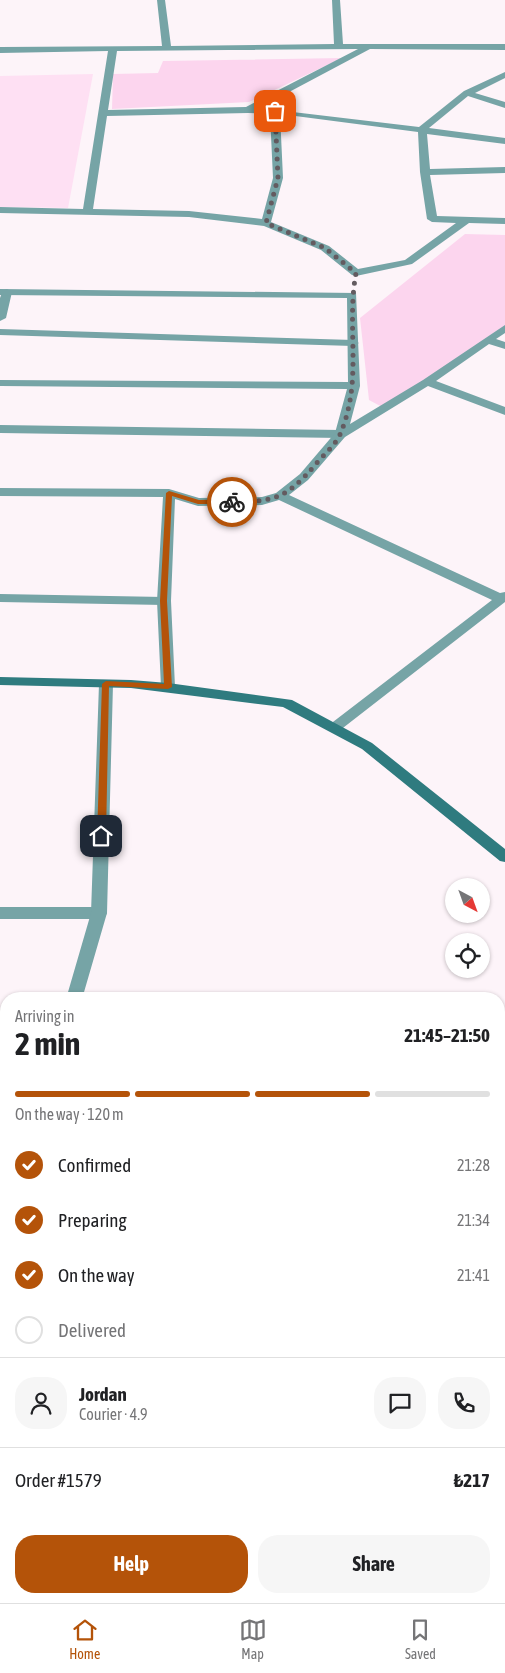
<!DOCTYPE html>
<html lang="en">
<head>
<meta charset="utf-8">
<style>
	body { margin:0; font-family:"Asap Condensed",sans-serif; background:#f6f6f6; color:#202124; height:100vh; display:flex; flex-direction:column; font-size:19px; white-space:nowrap }
	* { box-sizing:border-box; margin:0 }
	p { font-size:16px; color:#757577 }
	.icon { flex:none; width:28px; height:28px; fill:none; stroke:currentColor; stroke-width:2; stroke-linecap:round; stroke-linejoin:round }
	.map { position:relative; flex:1; overflow:hidden }
	.sheet { position:absolute; left:0px; top:992px; width:505px; height:611px; display:flex; flex-direction:column; background:#fff; border-radius:20px 20px 0 0; box-shadow:0 1px 4px #0004 }
	.sheet>* { flex:none }
	.needle { width:32px; rotate:139deg }
	.fabs { position:absolute; left:445px; top:878px; display:grid; gap:10px }
	.fabs a { display:grid; place-items:center; width:45px; height:45px; border-radius:50%; background:#fff; box-shadow:0 1px 4px #0004; font-size:25px }
	.pin { position:absolute; display:grid; place-items:center; width:42px; height:42px; color:#fff; margin:-21px; border-radius:10px; box-shadow:0 2px 8px #0006 }
	.courier { position:absolute; display:grid; place-items:center; width:50px; height:50px; margin:-25px; border:4px solid #b45309; border-radius:50%; background:#fff; color:#222; box-shadow:0 1px 6px #0007 }
	.summary em { font-style:normal; font-weight:700 }
	.summary div { display:flex; flex-direction:column-reverse }
	.summary { display:flex; align-items:center; justify-content:space-between; height:85px; padding:0 15px }
	h1 { font-size:32px; font-weight:700; line-height:38px }
	.bar { display:grid; grid-template-columns:repeat(4,1fr); gap:8px 5px; align-content:center; height:60px; padding:0 15px }
	.bar i { height:6px; border-radius:4px; background:#e0e0e0 }
	.bar .on { background:#b45309 }
	.bar p { grid-column:span 4 }
	.line { display:flex; align-items:center; gap:12px; padding:0 15px; border-top:1px solid #e0e0e0 }
	.line div { flex:1 }
	.round { display:grid; place-items:center; flex:none; width:52px; height:52px; border-radius:20px; background:#f6f6f6 }
	ol { padding:0 15px; list-style:none }
	li { display:flex; align-items:center; gap:15px; height:55px }
	li p { margin-inline-start:auto }
	li .icon { padding:5px; border-radius:50%; background:#b45309; color:#fff; stroke-width:4 }
	li:last-child { color:#757577 }
	li i { width:28px; height:28px; border:2px solid #e0e0e0; border-radius:50% }
	.button { display:flex; gap:10px; margin-top:auto; padding:10px 15px }
	.button a { flex:1; height:58px; border-radius:20px; background:#b45309; color:#fff; font-size:20px; font-weight:700; line-height:58px; text-align:center }
	.button a+a { background:#f6f6f6; color:#202124 }
	.tabs { display:flex; justify-content:space-around; align-items:center; height:70px; border-top:1px solid #e0e0e0; background:#fff; font-size:14px; color:#757577 }
	.tabs a { display:grid; justify-items:center; gap:2px }
	.tabs .on { color:#b45309 }
	.map>svg:first-child { display:block }
</style>
</head>
<body>
<div class="map">
<svg width="505" height="1603" viewBox="0 0 505 1603">
	<rect width="100%" height="100%" fill="#fdf4f9"/>
	<path fill="#fee0f3" d="M93,74l-25,134 -68,-1v-131z"/>
	<path fill="#fcd5ee" d="M342,58l-93,44 -137,7 1,-35 45,-1 5,-12z
		M465,234l40,1v95l-121,78 -15,-8 -9,-82z"/>
	<g fill="none" stroke-linecap="round" stroke-linejoin="round">
		<path fill="#76a4a6" fill-rule="evenodd" d="M7,289l5,3 -6,26 -6,3v-23l3,-8z
			M0,329l353,11 6,3 -6,3 -353,-11z
			M0,425l341,5 6,4 -6,4 -341,-5z
			M0,594l164,3 7,4 -7,4 -164,-3z
			M0,907h99l6,2 2,4 -2,4 -6,2h-99z"/>
		<path fill="#76a4a6" fill-rule="evenodd" d="M157,0h8l6,46 163,-2 -2,-44h8l3,44h162v6l-135,-1 -111,59 160,19 45,-36 41,-19v6l-30,15 30,9v6l-37,-12 -39,32 76,10v6l-78,-10 3,35 75,-2v6l-75,2 7,41 68,2v6l-36,-1 -57,41 -56,12 -4,-1 -31,-25 -57,-24 -75,-9 -189,-4v-6l83,2 25,-158 -108,2v-6l162,-1zM358,49l-112,58 -138,3 9,-59zM248,113l22,1 3,64 -11,41 -73,-8 -96,-2 14,-93zM280,114l138,18 2,40 7,47 5,3 24,1 -51,37 -47,9 -29,-23 -58,-24 12,-44z
			M0,289l356,4 4,93 -10,38 73,-44 82,-55v8l-9,6 9,3v7l-16,-5 -53,37 69,26v8l-77,-29 -83,51 -37,43 -19,15 211,98 5,-1v10l-166,129h-10l-2,-3 2,-3 163,-125 -213,-100 -17,5 -64,1 -23,-7 -4,102 4,86 -2,3h-10l-2,-3 -4,-86 6,-104 -163,-1v-8l169,1 30,9 63,-1 14,-4 24,-19 35,-41 12,-44 -347,-3v-6l348,2 -1,-84 -347,-3z
			M106,680l5,1 2,3 -6,229 -25,86h-16l25,-86 8,-229 2,-3z
			M505,1056v15l-6,1v-14z
			M0,1190h6v14h-6z
			M6,1234v50l-6,2v-50z
			M499,1299l6,2v19l-6,-2z
			M0,1490l6,1v18l-6,-1z
			M256,1598h22l-2,5h-22z
			M314,1598h29l3,5h-30z"/>
		<path fill="#2f7b7f" fill-rule="evenodd" d="M0,677l131,3 37,3 124,17 80,43 133,106v13l-5,-1 -138,-112 -79,-42 -152,-19 -131,-3z"/>
	</g>
	<path fill="#b45309" d="M169,491l30,9 33,-1 3,3 -3,2h-34l-26,-8 -5,105 5,86 -4,2 -59,-3 -3,150 -5,3 -4,-3 5,-152 4,-3 58,3 -4,-83 6,-108z"/>
	<g fill="none" stroke-linecap="round" stroke-linejoin="round">
		<path stroke="#635b60" stroke-width="5" stroke-dasharray="0 9" d="M232,502c42,0 55,-4 83,-37 8,-10 22,-21 26,-33 22,-53 5,-105 15,-159l-31,-25 -59,-25 12,-45 -3,-67"/>
	</g>
</svg>
<div class="fabs">
<a><svg class="needle" viewBox="-14 -14 28 28"><path d="M0-13l5 13h-10z" fill="#e53935"/><path d="M0 13l5-13h-10z" fill="#757577"/></svg></a>
<a><svg class="icon" aria-label="locate" viewBox="0 0 24 24"><circle cx="12" cy="12" r="6"/><path d="M12 2v4M12 18v4M2 12h4M18 12h4"/></svg></a>
</div>
<div class="pin" style="left:275px;top:111px;background:#ea580c"><svg class="icon" aria-label="bag" viewBox="0 0 24 24"><path d="M5 8h14l-1 12H6zM9 8a3 3 0 0 1 6 0"/></svg></div>
<div class="pin" style="left:101px;top:836px;background:#1f2937"><svg class="icon" aria-label="home" viewBox="0 0 24 24"><path d="M3 11l9-7 9 7M6 9v11h12V9"/></svg></div>
<div class="courier" style="left:232px;top:502px"><svg class="icon" aria-label="bike" viewBox="0 0 24 24"><circle cx="6" cy="16" r="4"/><circle cx="18" cy="16" r="4"/><path d="M6 16l4-8h5l3 8M10 8l3 8H6M13 5h3"/></svg></div>
<section class="sheet">
<div class="summary"><div><h1>2 min</h1><p>Arriving in</p></div><em>21:45–21:50</em></div>
<div class="bar"><i class="on"></i><i class="on"></i><i class="on"></i><i></i><p>On the way · 120 m</p></div>
<ol>
<li><svg class="icon" aria-label="check" viewBox="0 0 24 24"><path d="M5 12l5 5 9-10"/></svg>Confirmed<p>21:28</p></li>
<li><svg class="icon" aria-label="check" viewBox="0 0 24 24"><path d="M5 12l5 5 9-10"/></svg>Preparing<p>21:34</p></li>
<li><svg class="icon" aria-label="check" viewBox="0 0 24 24"><path d="M5 12l5 5 9-10"/></svg>On the way<p>21:41</p></li>
<li><i></i>Delivered</li>
</ol>
<div class="line" style="height:90px"><a class="round"><svg class="icon" aria-label="person" viewBox="0 0 24 24"><circle cx="12" cy="8" r="4"/><path d="M4 21q1-7 8-7t8 7"/></svg></a><div><b>Jordan</b><p>Courier · 4.9</p></div><a class="round"><svg class="icon" aria-label="chat" viewBox="0 0 24 24"><path d="M4 5h16v11H9l-5 4z"/></svg></a><a class="round"><svg class="icon" aria-label="phone" viewBox="0 0 24 24"><path d="M5 4h4l2 5-3 2q2 4 5 5l2-3 5 2v4C11 20 4 13 5 4z"/></svg></a></div>
<div class="line" style="height:65px"><div>Order #1579</div><b>₺217</b></div>
<div class="button"><a>Help</a><a>Share</a></div>
</section>
</div>
<nav class="tabs">
<a class="on"><svg class="icon" aria-label="home" viewBox="0 0 24 24"><path d="M3 11l9-7 9 7M6 9v11h12V9"/></svg>Home</a>
<a><svg class="icon" aria-label="map" viewBox="0 0 24 24"><path d="M3 6l6-2 6 2 6-2v14l-6 2-6-2-6 2zM9 4v14M15 6v14"/></svg>Map</a>
<a><svg class="icon" aria-label="saved" viewBox="0 0 24 24"><path d="M7 4h10v16l-5-4-5 4z"/></svg>Saved</a>
</nav>
</body>
</html>
